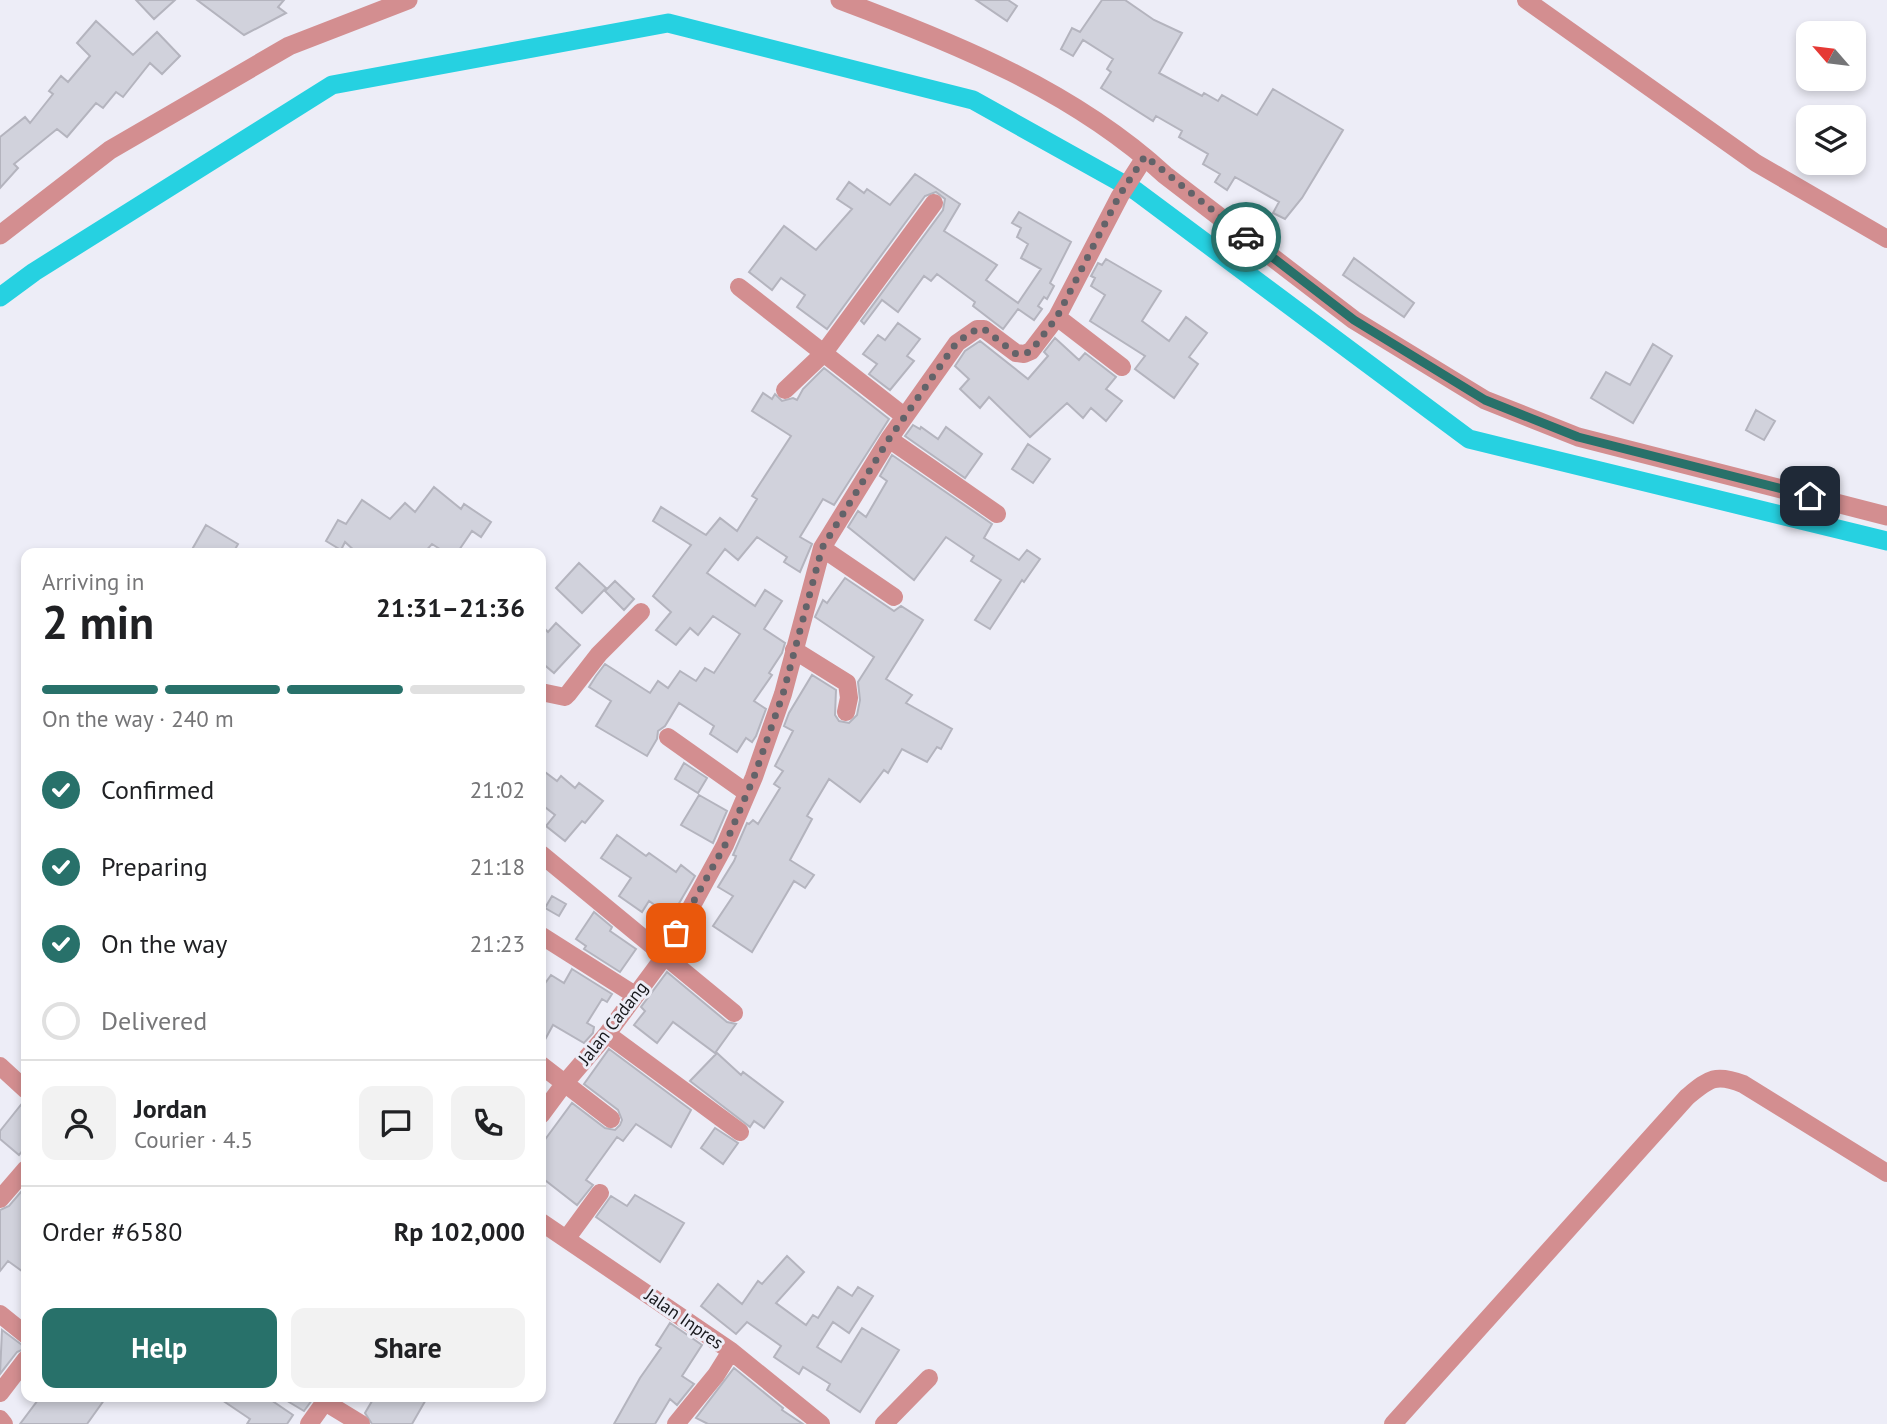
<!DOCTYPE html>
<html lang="en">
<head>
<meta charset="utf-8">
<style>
	body { margin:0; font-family:"PT Sans",sans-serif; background:#f2f2f2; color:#202124; height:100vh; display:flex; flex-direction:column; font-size:26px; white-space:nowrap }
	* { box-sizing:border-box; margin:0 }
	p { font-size:23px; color:#757577 }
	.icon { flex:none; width:38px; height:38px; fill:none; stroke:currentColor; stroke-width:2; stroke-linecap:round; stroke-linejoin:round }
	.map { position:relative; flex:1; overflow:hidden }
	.side { position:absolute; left:21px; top:548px; width:525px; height:854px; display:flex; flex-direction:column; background:#fff; border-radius:14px; box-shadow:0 4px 10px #0003 }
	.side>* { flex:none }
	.needle { width:46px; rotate:298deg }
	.fabs { position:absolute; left:1796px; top:21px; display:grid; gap:14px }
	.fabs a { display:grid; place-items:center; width:70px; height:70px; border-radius:14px; background:#fff; box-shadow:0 4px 10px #0003; font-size:35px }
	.pin { position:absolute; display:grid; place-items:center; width:60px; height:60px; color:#fff; margin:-30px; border-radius:14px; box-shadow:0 4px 10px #0006 }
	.courier { position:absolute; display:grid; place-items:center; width:70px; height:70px; margin:-35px; border:5px solid #28716a; border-radius:50%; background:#fff; color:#222; box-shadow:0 2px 9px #0007 }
	.summary em { font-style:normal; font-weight:700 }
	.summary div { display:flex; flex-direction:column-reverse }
	.summary { display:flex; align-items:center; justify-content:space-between; height:119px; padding:0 21px }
	h1 { font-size:46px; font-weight:700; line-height:52px }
	.bar { display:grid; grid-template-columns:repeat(4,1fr); gap:10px 7px; align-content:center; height:84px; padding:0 21px }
	.bar i { height:9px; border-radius:5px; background:#e0e0e0 }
	.bar .on { background:#28716a }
	.bar p { grid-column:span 4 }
	.line { display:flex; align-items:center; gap:18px; padding:0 21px; border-top:2px solid #e0e0e0 }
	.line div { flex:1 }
	.round { display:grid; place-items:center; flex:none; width:74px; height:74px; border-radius:14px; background:#f2f2f2 }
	ol { padding:0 21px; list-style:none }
	li { display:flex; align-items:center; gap:21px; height:77px }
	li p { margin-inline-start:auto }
	li .icon { padding:7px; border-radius:50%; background:#28716a; color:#fff; stroke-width:4 }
	li:last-child { color:#757577 }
	li i { width:38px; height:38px; border:4px solid #e0e0e0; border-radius:50% }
	.cta { display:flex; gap:14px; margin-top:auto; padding:14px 21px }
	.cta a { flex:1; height:80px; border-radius:14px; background:#28716a; color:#fff; font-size:28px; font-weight:700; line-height:80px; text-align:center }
	.cta a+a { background:#f2f2f2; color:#202124 }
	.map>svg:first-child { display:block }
</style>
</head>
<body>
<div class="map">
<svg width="1887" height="1424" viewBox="0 0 1887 1424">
	<rect width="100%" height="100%" fill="#ededf7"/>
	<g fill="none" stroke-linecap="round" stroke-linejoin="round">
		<path stroke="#26d1e1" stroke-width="19" d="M0,297l34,-25 298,-187 336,-62 305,77 163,91 333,248 418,102"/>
	</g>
	<path fill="#d1d2dc" stroke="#b4b4be" stroke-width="2" d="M136,0h39l-21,19z
		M197,0h87l-6,7 8,6 -42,22z
		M976,0h32l9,6 -10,15z
		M1102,0h23l29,20 28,13 -23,40 43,23 2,-3 14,8 4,-6 35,20 16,-26 70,41 -41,68 -17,21 -12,-6 6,-11 -44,-25 -8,13 -12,-8 5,-8 -17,-10 5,-10 -29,-17 3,-6 -26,-15 -3,5 -52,-33 10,-16 -4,-3 6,-10 -30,-19 -10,16 -12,-7 11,-21 8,4z
		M96,21l37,34 24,-23 23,24 -18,18 -12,-11 -27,34 -7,-5 -13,16 -7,-5 -29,34 -10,-8 -43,35 4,4 -18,20v-51l25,-20 5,6 23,-29 -4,-3 12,-15 7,6 22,-26 -13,-13z
		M915,174l45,30 -16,27 53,34 -11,15 32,23 23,-34 -20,-11 7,-14 -11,-7 4,-9 -9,-5 7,-11 52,30 -21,41 4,3 -7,13 -3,-2 -6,9 4,3 -8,11 -16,-11 -15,20 -30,-23 2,-4 -38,-28 -6,7 -7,-5 -26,36 -16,-12 -18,24 -3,-3 82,-111 2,-11 -9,-7 -11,4 -98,133 -30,-22 8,-12 -24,-17 -9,12 -23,-18 35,-46 32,24 36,-41 -15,-10 12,-17 15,11 3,-4 23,16z
		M1354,258l60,45 -10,14 -61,-42z
		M1106,259l55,32 -19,30 27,20 17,-24 21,16 -18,24 9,7 -24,34 -39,-29 10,-13 -55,-35 15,-26 -14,-9 4,-8 -4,-2 7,-13 4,2z
		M898,323l22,16 -13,17 7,5 -24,29 -21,-16 8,-10 -14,-10 15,-19 7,5z
		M1055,338l24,22 6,-7 31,24 -10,12 16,12 -16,20 -15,-13 -8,10 -16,-15 -37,34 -41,-40 -9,11 -20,-19 9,-10 -14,-13 10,-15 15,-10 48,38 20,-23 -4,-4z
		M1653,344l19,12 -39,67 -42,-25 15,-26 24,13z
		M824,368l65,51 -55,86 -11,-6 -23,38 12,7 -12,28 -16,-10 3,-5 -30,-20 -19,23 -13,-11 -18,24 48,33 10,-16 17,11 -18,28 21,14 -3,10 -13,20 3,2 -18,26 12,8 -10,27 -4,6 -6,-4 -9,14 -27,-18 4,-8 -35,-23 -14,23 -7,5 -1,8 -10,17 -51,-30 15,-25 -22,-14 7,-11 9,-12 45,29 8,-12 10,7 12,-17 16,10 9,-13 9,5 26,-39 -27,-18 -15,19 -8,-7 -14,17 -20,-15 15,-18 -18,-16 38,-51 -38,-24 8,-14 45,28 14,-17 17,13 20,-32 -5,-3 39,-60 -39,-25 11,-18 9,6 3,-5 7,7 11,-3 4,2 6,-11z
		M1756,410l19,11 -11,19 -18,-10z
		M913,425l7,4 1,-2 17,12 8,-12 36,27 -17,24 -60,-42z
		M1028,444l22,15 -17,24 -21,-14z
		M892,455l100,69 -8,14 35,22 8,-10 13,9 -16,23 -2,-2 -32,49 -15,-9 26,-40 -30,-19 3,-5 -28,-19 -32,43 -66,-53 10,-16 8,6 21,-36 -7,-5z
		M434,487l27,22 3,-5 27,18 -10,15 -9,-6 -15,22h-11l-14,-9 -8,9h-67l-12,-11 -4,8 -15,-9 12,-21 8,4 16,-24 28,19 15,-16 10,9z
		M206,525l32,19 -5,9h-43z
		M579,563l27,25 -24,25 -26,-25z
		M845,578l49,33 7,-5 22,14 -37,59 26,16 -6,8 46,26 -11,20 -4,-2 -10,15 -25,-13 -14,24 -4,-3 -24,32 -31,-23 -22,37 5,3 -22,41 24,15 -9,13 -11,-7 -42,71 -39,-26 20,-30 -15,-9 16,-26 2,-5 -3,-1 14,-32 2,1 4,-4 5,4 22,-36 -6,-4 9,-13 -8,-5 18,-35 -9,-5 5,-13 23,-38 24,15 -1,25 4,6 10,2 8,-8 3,-15 -2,-18 16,-25 -59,-40 8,-17 4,3z
		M615,581l19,18 -10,11 -19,-19z
		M556,623l24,22 -26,28 -13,-11v-37l7,7z
		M684,763l23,15 -9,15 -23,-14z
		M541,769l16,12 4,-5 14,12 4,-5 24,18 -18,22 -3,-2 -17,20 -19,-15 9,-11 -14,-11z
		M699,795l28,16 -14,32 -32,-18z
		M617,835l29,21 3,-3 27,19 5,-7 14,11 -24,41 -22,-16 -7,11 -23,-16 12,-18 -30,-20z
		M552,896l14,8 -7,12 -14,-8z
		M594,912l18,15 -2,4 26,18 -16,23 -36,-23 2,-3 -10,-7z
		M572,969l40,25 -5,8 -5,-3 -15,24 7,4 -1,6 -9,10 -31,-18 -12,22v-58l10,-14 13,8z
		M667,972l60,50 9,2 -21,29 -42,-31 -16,21 -23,-18 11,-14 -4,-4z
		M609,1049l82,61 -20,37 -35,-23 -13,17 -6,-4 -31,43 7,5 -16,20 -36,-28v-32l31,-42 33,25 10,2 5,-5 2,-5 -4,-10 -34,-26z
		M717,1053l24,22 2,-3 40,30 -19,26 -10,-7 -4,6 -60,-46z
		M24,1101h2v45l-7,9 -19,-16v-8z
		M715,1128l23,15 -15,21 -22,-16z
		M26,1186v88l-18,-13 -8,10v-61l9,-4z
		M635,1195l49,28 -24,39 -64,-45 15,-21 16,10z
		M787,1256l17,16 -28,31 30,22 7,-10 5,3 20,-31 14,9 6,-9 15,9 -24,37 -16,-11 -16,25 24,15 21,-34 37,22 -39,62 -33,-22 3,-6 -27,-17 -4,7 -25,-17 7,-11 -34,-24 -11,12 -35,-28 17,-22 24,20 16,-23 4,3z
		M670,1323l32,22 -20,31 12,8 -17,21 -7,-6 -15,25h-41l26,-46 21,-30 -5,-3z
		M2,1330l24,18 -9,4 -17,22z
		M734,1368l49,40 -1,2 21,14h-95l-12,-6z
		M41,1396h66l-20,28h-67z
		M216,1396h49l28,19 -6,9h-40l3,-5z
		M279,1396h36l-11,15z
		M375,1396h53l-16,28h-40l-7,-11z"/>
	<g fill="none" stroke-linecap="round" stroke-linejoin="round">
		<path stroke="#d38e90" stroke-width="18" d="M1526,0l230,163 131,76
			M739,287l165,129
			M1057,317l65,50
			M785,390l38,-36 111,-151
			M889,439l108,75
			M822,548l72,49
			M794,650l53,33 2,15 -3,14
			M541,692l24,5 3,-3 31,-40 42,-42
			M668,737l79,56
			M541,854l193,159
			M542,936l93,59
			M607,1034l133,98
			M541,1065l70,54
			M0,1066l26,24
			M541,1115l23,-31 43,-50 57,-77 61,-112 29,-68 29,-83 39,-146 67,-109 68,-96 20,-14h7l32,24 8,1 7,-3 26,-34 63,-121 25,-39
			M0,1199l26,-30
			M541,1222l190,129 90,73
			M567,1238l33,-45
			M0,1314l26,21
			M0,1393l26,-34
			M325,1402l36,22
			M0,1419l4,5
			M309,1424l20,-28
			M676,1424l40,-49 15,-24
			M884,1424l45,-46
			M1393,1424l294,-327c22,-18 28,-24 56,-13l144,89"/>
		<path stroke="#d38e90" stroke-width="19" d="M840,0c115,43 234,91 325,175l189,145 131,80 93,37 309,79
			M0,235l110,-85 179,-104 119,-46"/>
	</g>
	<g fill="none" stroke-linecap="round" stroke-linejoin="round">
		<path stroke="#636369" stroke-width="7" stroke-dasharray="0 12.6" d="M676,933l49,-88 29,-68 29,-83 39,-146 67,-109 68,-97 20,-13h7l32,25h8l7,-3 26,-34 62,-121 26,-40 101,81"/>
		<path stroke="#28716a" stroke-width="9" d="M1246,237l108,83 131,80 93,37 232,59"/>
	</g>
	<g text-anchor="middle" stroke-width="6" stroke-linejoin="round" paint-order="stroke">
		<g font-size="18" fill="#18181c" stroke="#ededf7">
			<text transform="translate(613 1023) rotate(-52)" y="6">Jalan Cadang</text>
			<text transform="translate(684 1319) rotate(35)" y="6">Jalan Inpres</text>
		</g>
	</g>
</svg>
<div class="fabs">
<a><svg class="needle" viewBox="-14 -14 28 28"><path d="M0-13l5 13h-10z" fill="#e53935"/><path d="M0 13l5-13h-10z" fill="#757577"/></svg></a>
<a><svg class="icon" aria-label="layers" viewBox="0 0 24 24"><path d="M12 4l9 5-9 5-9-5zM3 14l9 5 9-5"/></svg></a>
</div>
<div class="pin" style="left:676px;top:933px;background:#ea580c"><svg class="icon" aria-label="bag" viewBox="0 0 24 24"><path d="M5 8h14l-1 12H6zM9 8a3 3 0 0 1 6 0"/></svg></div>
<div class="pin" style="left:1810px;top:496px;background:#1f2937"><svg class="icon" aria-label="home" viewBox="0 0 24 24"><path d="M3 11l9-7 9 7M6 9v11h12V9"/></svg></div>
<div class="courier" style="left:1246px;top:237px"><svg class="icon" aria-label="car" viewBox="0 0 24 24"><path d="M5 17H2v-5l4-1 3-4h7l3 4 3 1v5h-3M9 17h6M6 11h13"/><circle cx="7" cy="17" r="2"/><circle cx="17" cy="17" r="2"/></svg></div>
<section class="side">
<div class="summary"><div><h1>2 min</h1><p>Arriving in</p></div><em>21:31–21:36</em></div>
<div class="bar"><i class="on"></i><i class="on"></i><i class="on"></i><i></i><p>On the way · 240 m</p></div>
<ol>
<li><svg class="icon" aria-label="check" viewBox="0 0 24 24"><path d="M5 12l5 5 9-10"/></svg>Confirmed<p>21:02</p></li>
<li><svg class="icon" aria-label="check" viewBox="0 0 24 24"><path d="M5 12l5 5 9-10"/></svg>Preparing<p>21:18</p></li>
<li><svg class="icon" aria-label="check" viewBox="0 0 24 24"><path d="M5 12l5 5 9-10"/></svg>On the way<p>21:23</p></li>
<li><i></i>Delivered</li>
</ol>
<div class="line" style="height:126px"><a class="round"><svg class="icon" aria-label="person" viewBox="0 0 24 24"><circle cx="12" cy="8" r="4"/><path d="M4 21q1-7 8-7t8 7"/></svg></a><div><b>Jordan</b><p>Courier · 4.5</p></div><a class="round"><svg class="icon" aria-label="chat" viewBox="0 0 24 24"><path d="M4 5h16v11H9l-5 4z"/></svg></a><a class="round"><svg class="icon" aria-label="phone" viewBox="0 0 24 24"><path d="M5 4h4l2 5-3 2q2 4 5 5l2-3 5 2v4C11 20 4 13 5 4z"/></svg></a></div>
<div class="line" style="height:91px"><div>Order #6580</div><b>Rp 102,000</b></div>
<div class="cta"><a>Help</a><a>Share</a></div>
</section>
</div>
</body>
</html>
